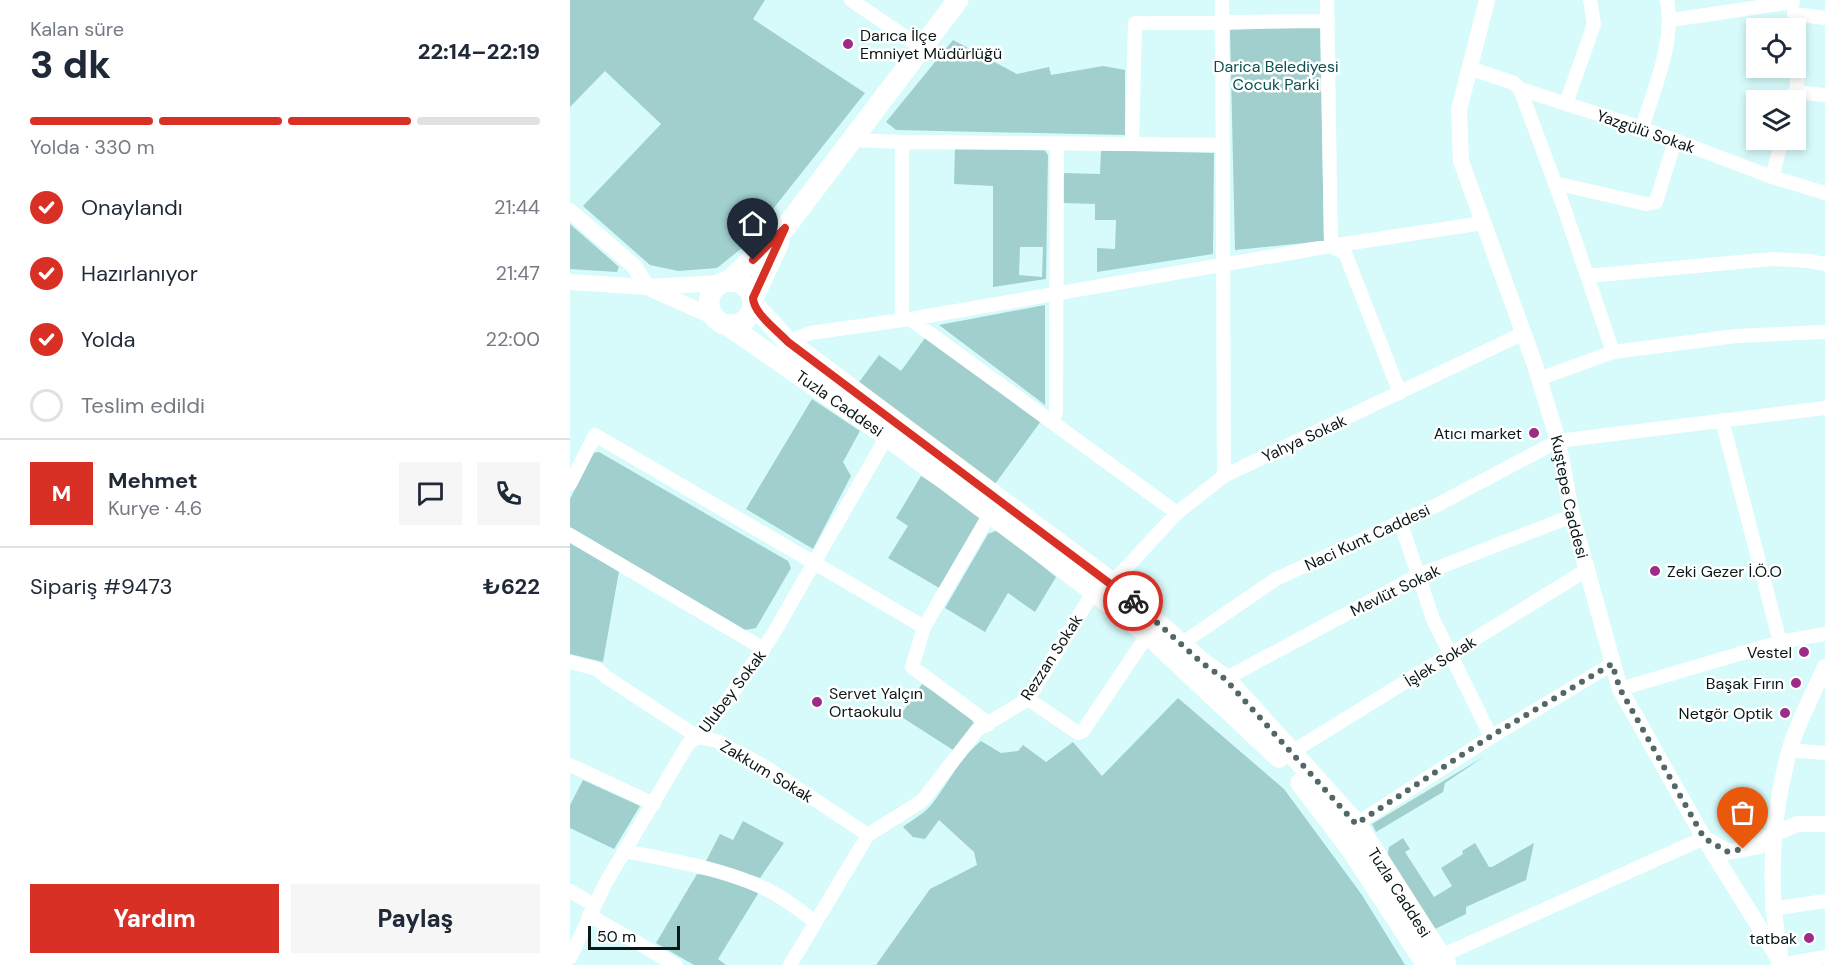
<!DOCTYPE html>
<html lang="tr">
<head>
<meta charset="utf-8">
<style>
	body { margin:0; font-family:"DM Sans",sans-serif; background:#f6f6f7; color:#1f2937; height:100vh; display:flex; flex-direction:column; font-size:22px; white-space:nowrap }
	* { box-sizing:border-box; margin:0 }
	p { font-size:20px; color:#747a83 }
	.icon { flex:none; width:33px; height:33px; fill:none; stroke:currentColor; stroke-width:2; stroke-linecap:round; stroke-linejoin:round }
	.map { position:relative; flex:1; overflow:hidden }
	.sheet { display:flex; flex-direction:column; background:#fff; width:570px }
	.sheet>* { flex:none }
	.controls { position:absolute; left:1176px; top:18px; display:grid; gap:12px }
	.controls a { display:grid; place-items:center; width:60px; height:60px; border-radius:0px; background:#fff; box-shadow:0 3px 9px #0003; font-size:30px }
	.scale { position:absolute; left:18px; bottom:15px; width:92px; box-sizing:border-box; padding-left:6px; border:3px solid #0a1717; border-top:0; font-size:16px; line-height:21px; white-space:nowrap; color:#0a1717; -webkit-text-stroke:4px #fff; paint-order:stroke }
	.pin { position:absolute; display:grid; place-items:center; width:51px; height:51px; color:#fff; margin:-62px -26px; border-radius:50% 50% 50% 0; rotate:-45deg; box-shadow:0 0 6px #0007 }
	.pin .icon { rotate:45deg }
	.courier { position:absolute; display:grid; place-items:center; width:60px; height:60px; margin:-30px; border:4px solid #d93025; border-radius:50%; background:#fff; color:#222; box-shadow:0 2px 8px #0007 }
	.overview em { font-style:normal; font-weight:800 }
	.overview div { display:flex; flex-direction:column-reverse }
	.overview { display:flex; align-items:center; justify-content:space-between; height:102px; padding:0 30px }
	h1 { font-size:39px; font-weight:800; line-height:45px }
	.bar { display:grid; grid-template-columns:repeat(4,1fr); gap:9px 6px; align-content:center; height:72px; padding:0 30px }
	.bar i { height:8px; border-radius:4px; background:#e0e1e3 }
	.bar .active { background:#d93025 }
	.bar p { grid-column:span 4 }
	.line { display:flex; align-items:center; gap:15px; padding:0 30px; border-top:2px solid #e0e1e3 }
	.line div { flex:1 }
	.round { display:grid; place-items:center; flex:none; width:63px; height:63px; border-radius:0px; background:#f6f6f7 }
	ol { padding:0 30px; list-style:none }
	li { display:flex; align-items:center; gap:18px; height:66px }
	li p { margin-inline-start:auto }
	li .icon { padding:6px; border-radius:50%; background:#d93025; color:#fff; stroke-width:4 }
	li:last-child { color:#747a83 }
	li i { width:33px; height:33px; border:3px solid #e0e1e3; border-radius:50% }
	.action { display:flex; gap:12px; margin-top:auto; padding:12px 30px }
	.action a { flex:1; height:69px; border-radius:0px; background:#d93025; color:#fff; font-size:24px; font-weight:800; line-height:69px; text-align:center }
	.action a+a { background:#f6f6f7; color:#1f2937 }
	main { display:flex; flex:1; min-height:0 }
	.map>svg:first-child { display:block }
</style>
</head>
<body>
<main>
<section class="sheet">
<div class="overview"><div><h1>3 dk</h1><p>Kalan süre</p></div><em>22:14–22:19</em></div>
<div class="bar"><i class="active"></i><i class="active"></i><i class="active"></i><i></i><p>Yolda · 330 m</p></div>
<ol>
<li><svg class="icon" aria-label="check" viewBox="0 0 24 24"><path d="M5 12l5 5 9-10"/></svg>Onaylandı<p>21:44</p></li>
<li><svg class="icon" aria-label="check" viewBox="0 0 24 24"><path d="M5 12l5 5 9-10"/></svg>Hazırlanıyor<p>21:47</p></li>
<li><svg class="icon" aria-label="check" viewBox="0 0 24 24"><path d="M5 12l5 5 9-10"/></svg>Yolda<p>22:00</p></li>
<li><i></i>Teslim edildi</li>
</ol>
<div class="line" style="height:108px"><b class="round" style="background:#d93025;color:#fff">M</b><div><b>Mehmet</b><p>Kurye · 4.6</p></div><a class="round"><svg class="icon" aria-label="chat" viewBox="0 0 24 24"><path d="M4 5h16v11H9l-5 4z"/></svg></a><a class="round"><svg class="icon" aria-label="phone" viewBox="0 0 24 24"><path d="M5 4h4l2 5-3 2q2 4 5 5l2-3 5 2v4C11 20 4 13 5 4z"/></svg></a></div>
<div class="line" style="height:78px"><div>Sipariş #9473</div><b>₺622</b></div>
<div class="action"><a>Yardım</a><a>Paylaş</a></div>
</section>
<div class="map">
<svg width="1255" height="965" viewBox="0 0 1255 965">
	<rect width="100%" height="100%" fill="#d7fbfb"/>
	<path fill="#a0cfce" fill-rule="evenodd" d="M0,0h195l-12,19 112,74 -123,155 -25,20 -39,3 -28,-6 -67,-59 78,-82 -56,-53 -35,36z
		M750,27l4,214 -89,9 -5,-220z
		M383,40l64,34 32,-7 2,8 52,-9 22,4v65l-229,-5 -10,-8z
		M385,148l89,1 4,6 -2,124 -53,8v-101l-39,-2zM450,247h23l-1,30 -23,-2z
		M531,150l113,3 -1,101 -116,18v-24l18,1 1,-29h-21v-16l-32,-1v-30l37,1z
		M0,224l49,43 -2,5 -47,-3z
		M475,305v100l-106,-80z
		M355,338l116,83 -46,63 -138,-99 22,-30 22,16z
		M242,399l48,32 -17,31 8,14 -38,73 -67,-40z
		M29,452l189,109 3,7 -35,60 -11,2 -175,-103v-28l23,-46z
		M351,476l58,38 1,6 -39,69 -53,-31 20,-32 -12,-8z
		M428,530l58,47 -21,35 -27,-19 -23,39 -40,-24 43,-74z
		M0,542l49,29 -16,91 -33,-8z
		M352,684l48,31 4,10 -21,25 -53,-34z
		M608,698l106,91 78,106 43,70h-529l54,-76 47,-24 -3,-13 -35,-32 -14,19 -12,-2 -10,-10c9,-7 22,-14 29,-23 17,-22 27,-45 49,-63l20,12 17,-2 5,-6 23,17 27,-20 29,34z
		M915,756l-40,27 -2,9 -67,40 -4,-8z
		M13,780l57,26 -26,43 -44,-21v-23z
		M173,821l41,22 -24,35 -54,-17 14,-27 13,6z
		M833,838l7,11 -5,3 29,45 18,-11 -11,-18 22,-14 -1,-3 13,-8 14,24h3l42,-24 -8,37 -60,27v7l-31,15 -48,-70 2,-12z
		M127,874l18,2 44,16 -41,67 8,6h-32l-38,-22z"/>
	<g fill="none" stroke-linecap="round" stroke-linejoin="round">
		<path stroke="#fff" stroke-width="14" d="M281,0l69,47
			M652,0l2,476
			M757,0l4,246 14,7 55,140
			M1224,14l31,4
			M1101,20l122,-18
			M899,68l45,15 6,6 122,39 130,49 53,16
			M950,89l42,113 51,150
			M1225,92l30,3
			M1223,100l4,-14 -1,-34
			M996,104l28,-80 -4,-24
			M1072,128c12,-40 33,-85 25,-128
			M281,140l51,2v178
			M332,142l321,3
			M562,144l3,-121 193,-2
			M1202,177l10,-37
			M985,183l91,21 10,-2 19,-61
			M1018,276l184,-17 37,2 16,3
			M340,319l267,194
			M218,342l22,-9 100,-14 421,-73 152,-23
			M969,379l74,-27 123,-16 89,-4
			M1152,420l58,222
			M481,421l5,-9 1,-269
			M0,484l25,-49 329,192
			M830,521l33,98 58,118
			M0,535l194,114
			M542,583l65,-70 47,-37 300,-143
			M611,644l95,-65 161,-74 121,-64 267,-33
			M0,662l27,7 9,8 92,60 19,4 47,25 104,69
			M655,679l194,-104 153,-59
			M1050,689l160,-47 45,-8
			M458,699l50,34 5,-2 65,-97
			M419,724l-77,-57 12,-40 67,-115
			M1219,750l36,3
			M722,752l296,-183
			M0,765l84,39
			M786,824l135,-87 121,-73
			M54,851c45,9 91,16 133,34 22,9 40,23 58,37
			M0,891l24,14
			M1202,909l53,-8
			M19,915l87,50
			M871,956l263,-118
			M0,958l35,-74 83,-140 10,-7 26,-32 48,-69 118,-205
			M220,965l78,-130 54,-34 55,-71 51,-31 66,-108
			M1208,965l47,-8"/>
		<g stroke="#fff" stroke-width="16">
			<path id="s1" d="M917,0l-28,110 2,51 74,204 23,76 14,75 48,173 84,149 78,126"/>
			<path d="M0,211l64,55 13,21"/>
			<path d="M0,282l77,5 75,-4"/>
			<path d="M83,290l59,26"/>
			<path d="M1138,840l20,12 31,-6 14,-12 25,-10h27"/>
			<path d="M1210,953c-13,-68 -9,-134 9,-201 8,-29 24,-58 36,-85"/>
		</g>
		<g stroke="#fff" stroke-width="21">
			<circle cx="161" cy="303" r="22"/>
			<path d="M159,281l56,-53 173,-228"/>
			<path d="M183,298l26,-56"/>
			<path id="s2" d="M184,305l34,37 324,241 90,80 23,16 131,145 90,141"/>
			<path id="s3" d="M159,326l158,110 207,155 54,43 131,123"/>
			<path d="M731,783l49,64 77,118"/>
		</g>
	</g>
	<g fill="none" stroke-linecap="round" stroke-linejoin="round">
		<path stroke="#526767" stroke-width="6" stroke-dasharray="0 10.8" d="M563,601l69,62 23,16 131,145 135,-88 121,-72 8,25 84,149 24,14 15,-3"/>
		<path stroke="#d93025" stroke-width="8" d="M183,260l32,-32 -32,70c1,16 24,32 35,44l345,259"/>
	</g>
	<g fill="#9d2c89" stroke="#fff" stroke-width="2">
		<circle cx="278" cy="44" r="6"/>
		<circle cx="964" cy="433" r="6"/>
		<circle cx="1085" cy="571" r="6"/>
		<circle cx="1234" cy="652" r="6"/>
		<circle cx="1226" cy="683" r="6"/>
		<circle cx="247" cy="702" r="6"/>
		<circle cx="1215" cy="713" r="6"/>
		<circle cx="1239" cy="938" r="6"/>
	</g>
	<g text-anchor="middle" stroke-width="5" stroke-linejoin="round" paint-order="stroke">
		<g font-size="16" fill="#0a1717" stroke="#fff" text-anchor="end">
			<text x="290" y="41" text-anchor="start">Darıca İlçe<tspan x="290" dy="18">Emniyet Müdürlüğü</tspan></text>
			<text x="952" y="439">Atıcı market</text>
			<text x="1097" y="577" text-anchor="start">Zeki Gezer İ.Ö.O</text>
			<text x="1222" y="658">Vestel</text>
			<text x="1214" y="689">Başak Fırın</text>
			<text x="259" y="699" text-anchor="start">Servet Yalçın<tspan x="259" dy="18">Ortaokulu</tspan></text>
			<text x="1203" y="719">Netgör Optik</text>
			<text x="1227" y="944">tatbak</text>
		</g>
		<g font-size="16" fill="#085050" stroke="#fff">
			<text x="706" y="72">Darica Belediyesi<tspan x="706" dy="18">Cocuk Parki</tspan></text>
		</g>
		<g font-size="16" fill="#0a1717" stroke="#fff">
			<text transform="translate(1076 131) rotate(19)" y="6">Yazgülü Sokak</text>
			<text dy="6" stroke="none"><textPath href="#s3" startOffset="135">Tuzla Caddesi</textPath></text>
			<text transform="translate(734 438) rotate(-25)" y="6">Yahya Sokak</text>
			<text dy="6" stroke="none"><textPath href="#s1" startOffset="518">Kuştepe Caddesi</textPath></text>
			<text transform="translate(797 537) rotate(-25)" y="6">Naci Kunt Caddesi</text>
			<text transform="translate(825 590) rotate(-26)" y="6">Mevlüt Sokak</text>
			<text transform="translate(481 657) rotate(-57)" y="6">Rezzan Sokak</text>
			<text transform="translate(870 661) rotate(-32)" y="6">İşlek Sokak</text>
			<text transform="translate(162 691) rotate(-53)" y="6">Ulubey Sokak</text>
			<text transform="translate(197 771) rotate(31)" y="6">Zakkum Sokak</text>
			<text dy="6" stroke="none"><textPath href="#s2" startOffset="879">Tuzla Caddesi</textPath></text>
		</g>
	</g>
</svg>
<div class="controls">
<a><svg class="icon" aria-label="locate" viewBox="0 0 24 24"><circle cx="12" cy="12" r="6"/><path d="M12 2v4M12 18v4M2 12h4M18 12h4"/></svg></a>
<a><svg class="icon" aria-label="layers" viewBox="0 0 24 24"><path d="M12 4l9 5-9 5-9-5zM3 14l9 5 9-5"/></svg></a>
</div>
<div class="scale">50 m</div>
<div class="pin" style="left:1173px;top:849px;background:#ea580c"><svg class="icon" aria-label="bag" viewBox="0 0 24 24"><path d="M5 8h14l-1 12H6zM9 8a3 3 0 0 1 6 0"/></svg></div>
<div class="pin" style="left:183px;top:260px;background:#1f2937"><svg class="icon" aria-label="home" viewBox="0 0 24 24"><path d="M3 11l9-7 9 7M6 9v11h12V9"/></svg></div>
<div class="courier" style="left:563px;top:601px"><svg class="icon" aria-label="bike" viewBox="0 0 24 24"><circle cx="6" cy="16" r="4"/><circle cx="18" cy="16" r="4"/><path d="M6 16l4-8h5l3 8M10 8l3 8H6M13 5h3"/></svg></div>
</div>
</main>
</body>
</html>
